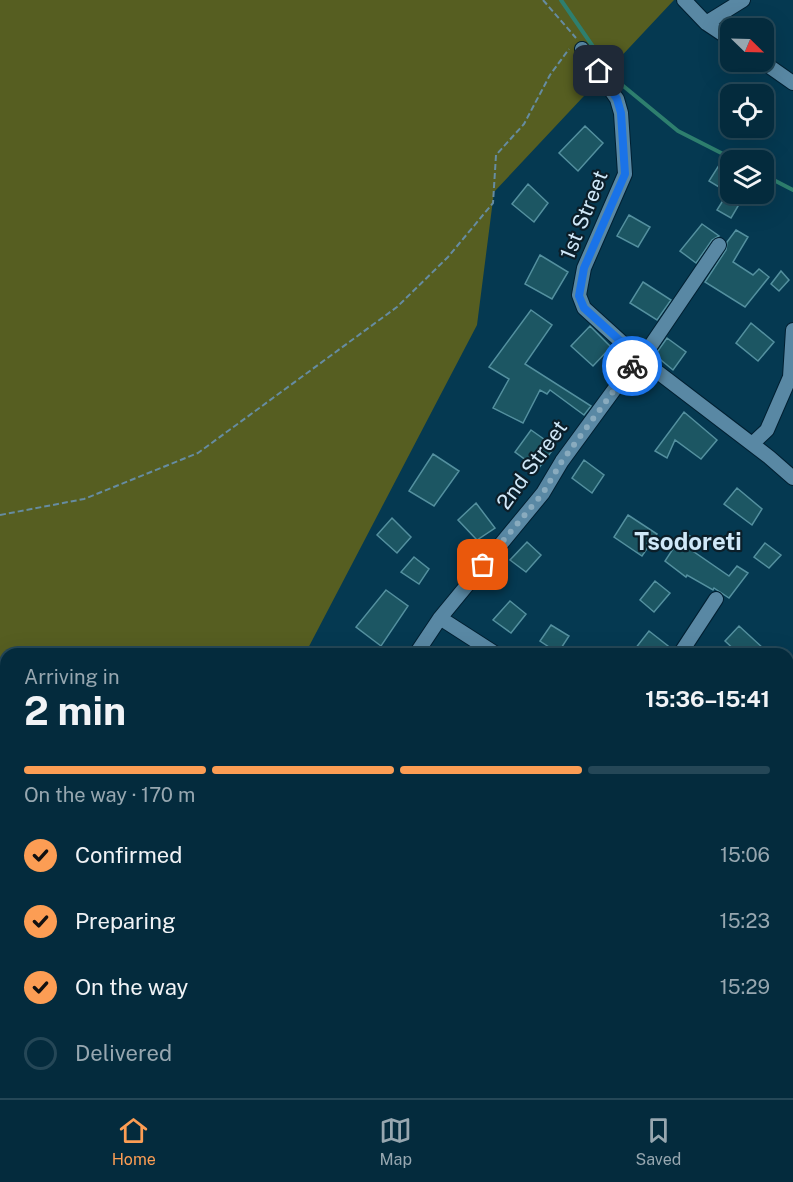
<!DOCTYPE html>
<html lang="en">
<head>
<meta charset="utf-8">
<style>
	body { margin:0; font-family:"Public Sans",sans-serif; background:#0d3344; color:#f1f3f6; height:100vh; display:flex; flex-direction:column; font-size:22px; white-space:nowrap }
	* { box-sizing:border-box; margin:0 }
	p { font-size:20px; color:#97a7b0 }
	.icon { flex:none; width:33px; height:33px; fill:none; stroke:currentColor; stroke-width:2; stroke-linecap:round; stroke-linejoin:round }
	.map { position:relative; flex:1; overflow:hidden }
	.side { position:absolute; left:0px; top:648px; width:794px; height:450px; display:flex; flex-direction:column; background:#042b3d; border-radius:18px 18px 0 0; box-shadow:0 6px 24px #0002,0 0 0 2px #254757 }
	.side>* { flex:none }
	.needle { width:39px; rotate:113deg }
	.fabs { position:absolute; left:720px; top:18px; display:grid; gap:12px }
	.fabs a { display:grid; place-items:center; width:54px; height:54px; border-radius:12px; background:#042b3d; box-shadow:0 6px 24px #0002,0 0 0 2px #254757; font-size:30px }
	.pin { position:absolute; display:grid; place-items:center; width:51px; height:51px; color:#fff; margin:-26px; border-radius:12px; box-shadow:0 3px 9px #0006 }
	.courier { position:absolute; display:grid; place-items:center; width:60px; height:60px; margin:-30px; border:4px solid #1a73e8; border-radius:50%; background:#fff; color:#222; box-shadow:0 2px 8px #0007 }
	.head em { font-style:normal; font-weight:700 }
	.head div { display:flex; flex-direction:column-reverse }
	.head { display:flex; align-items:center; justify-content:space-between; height:102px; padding:0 24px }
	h1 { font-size:39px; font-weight:700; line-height:45px }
	.bar { display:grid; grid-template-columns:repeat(4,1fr); gap:9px 6px; align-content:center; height:72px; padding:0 24px }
	.bar i { height:8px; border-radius:4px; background:#254757 }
	.bar .active { background:#fc9d54 }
	.bar p { grid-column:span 4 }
	ol { padding:0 24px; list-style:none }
	li { display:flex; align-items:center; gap:18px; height:66px }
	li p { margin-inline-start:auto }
	li .icon { padding:6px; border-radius:50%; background:#fc9d54; color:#111; stroke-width:4 }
	li:last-child { color:#97a7b0 }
	li i { width:33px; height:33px; border:3px solid #254757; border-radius:50% }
	.dock { display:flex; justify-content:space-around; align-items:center; height:84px; border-top:2px solid #254757; background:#042b3d; font-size:16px; color:#97a7b0 }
	.dock a { display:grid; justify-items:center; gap:3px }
	.dock .active { color:#fc9d54 }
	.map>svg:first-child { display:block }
</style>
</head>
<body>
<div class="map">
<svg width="793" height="1098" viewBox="0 0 793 1098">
	<rect width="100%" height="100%" fill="#053951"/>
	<path fill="#565e21" d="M0,0h674l-180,192 -17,133 -172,329h-299v438h6l-5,6h-7z
		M788,1089l5,4v5h-208l5,-6h198z"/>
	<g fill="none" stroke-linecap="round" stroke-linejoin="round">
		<path stroke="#2e7f6e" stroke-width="4" d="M561,0l55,80 62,51 57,29
			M764,175l29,15"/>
	</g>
	<path fill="#1c5663" stroke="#54909f" stroke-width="1.5" d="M585,126l18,17 -25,28 -19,-18z
		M721,162l9,7v13l-6,8 -15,-9z
		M528,184l20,19 -14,19 -22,-18z
		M727,194l14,7 -10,17 -14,-8z
		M629,215l21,12 -12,20 -21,-11z
		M702,224l17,12 -7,4 -16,23 -16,-12z
		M736,230l12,7 -15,25 20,13 6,-6 10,8 -24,30 -40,-25 21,-32 1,-8z
		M540,255l28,17 -16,27 -27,-15z
		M781,271l8,9 -10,11 -8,-7z
		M643,282l28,18 -14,20 -27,-17z
		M531,310l21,15 -27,39 66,42 -7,9 -34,-25 -3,4 -7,-4 -17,33 -30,-15 16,-29 -20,-12z
		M751,323l23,19 -16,19 -22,-18z
		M590,326l21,21 -18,19 -22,-20z
		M667,338l19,14 -13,18 -18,-15z
		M684,412l33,28 -16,19 -26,-19 -8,18 -12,-7z
		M531,430l24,17 -17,22 -23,-17z
		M433,454l26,17 -25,35 -25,-15z
		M584,460l20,15 -12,18 -20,-15z
		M737,488l25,21 -10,16 -28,-21z
		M476,503l19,25 -18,12 -19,-20z
		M628,515l29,19 -15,22 -28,-19z
		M392,518l19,19 -14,16 -20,-18z
		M684,532l9,6 -6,9 42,29 8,-10 11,7 -19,25 -15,-10 -1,2 -26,-15 -1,2 -21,-16z
		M527,542l14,13 -15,17 -16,-12z
		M765,543l16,12 -12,13 -15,-11z
		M414,557l15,12 -10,15 -18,-12z
		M655,581l15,12 -16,19 -14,-12z
		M386,590l22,16 -27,40 -25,-19z
		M510,601l16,13 -15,19 -18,-13z
		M551,625l18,11 -11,17 -18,-12z
		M739,626l24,22 -4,6h-20l-14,-13z
		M649,631l23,18 -1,5h-40z"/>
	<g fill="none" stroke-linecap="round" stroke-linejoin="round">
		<g stroke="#001f31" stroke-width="16">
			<path id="street" d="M684,0l22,23 24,16
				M706,23l37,-23
				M582,49l35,50 4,14 4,61 -41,94 -5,27 5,13 54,49 131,100 24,21
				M763,62l30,21
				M641,360l78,-115
				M752,444l15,-14 23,-53 3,-47
				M440,618l56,36
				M416,654l24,-36 103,-125 19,-32 76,-104
				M680,654l36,-55
				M788,766l5,4
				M788,840l5,-7
				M353,1092l4,6
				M98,1098l6,-6
				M282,1098l10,-6"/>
		</g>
		<g stroke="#001f31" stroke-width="21">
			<path id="secondary" d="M788,1075l5,3
				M570,1098l5,-6"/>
		</g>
		<path stroke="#668ca1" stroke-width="2" stroke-dasharray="6 3" stroke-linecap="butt" d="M543,0l33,38
			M0,515l84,-16 114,-46 199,-146 51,-50 45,-54 3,-48 28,-31 26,-49 19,-26
			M791,698l2,2"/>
		<use href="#street" stroke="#5988a4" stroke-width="14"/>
		<use href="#secondary" stroke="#5988a4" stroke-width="18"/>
	</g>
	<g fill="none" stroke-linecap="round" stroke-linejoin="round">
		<path stroke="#89abbe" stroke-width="6" stroke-dasharray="0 10.8" d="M483,565l60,-72 19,-32 70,-95"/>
		<path stroke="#1a73e8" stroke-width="8" d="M599,71l18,28 4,14 4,61 -41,94 -5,28 5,12 54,49 -6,9"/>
	</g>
	<g text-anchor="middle" stroke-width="4.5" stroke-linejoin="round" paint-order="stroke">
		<g font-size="21" fill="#d0e8f8" stroke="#0b1e29">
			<text transform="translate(584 215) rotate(-68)" y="7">1st Street</text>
			<text transform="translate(532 465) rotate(-54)" y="7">2nd Street</text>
		</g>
		<g font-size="24" font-weight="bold" fill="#d0e8f8" stroke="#0b1e29">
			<text x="688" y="550">Tsodoreti</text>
		</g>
	</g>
</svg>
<div class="fabs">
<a><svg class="needle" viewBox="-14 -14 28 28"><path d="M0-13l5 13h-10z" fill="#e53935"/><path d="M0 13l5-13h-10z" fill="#97a7b0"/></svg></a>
<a><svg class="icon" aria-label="locate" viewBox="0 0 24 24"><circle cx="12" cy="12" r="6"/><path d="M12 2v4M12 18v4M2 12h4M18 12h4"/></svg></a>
<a><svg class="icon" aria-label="layers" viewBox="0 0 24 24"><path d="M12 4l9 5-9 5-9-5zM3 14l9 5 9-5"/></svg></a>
</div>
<div class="pin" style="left:483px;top:565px;background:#ea580c"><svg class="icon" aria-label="bag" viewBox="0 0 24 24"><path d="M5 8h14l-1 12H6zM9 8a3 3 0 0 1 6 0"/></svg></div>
<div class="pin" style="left:599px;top:71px;background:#1f2937"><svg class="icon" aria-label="home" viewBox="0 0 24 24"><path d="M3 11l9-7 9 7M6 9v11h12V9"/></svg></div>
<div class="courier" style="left:632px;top:366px"><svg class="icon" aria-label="bike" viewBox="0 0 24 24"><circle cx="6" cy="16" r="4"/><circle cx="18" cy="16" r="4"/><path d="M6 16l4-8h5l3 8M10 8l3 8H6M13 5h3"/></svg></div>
<section class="side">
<div class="head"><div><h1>2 min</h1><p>Arriving in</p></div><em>15:36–15:41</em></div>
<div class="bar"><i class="active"></i><i class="active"></i><i class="active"></i><i></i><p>On the way · 170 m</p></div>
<ol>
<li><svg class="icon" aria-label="check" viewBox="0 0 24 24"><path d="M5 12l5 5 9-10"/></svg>Confirmed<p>15:06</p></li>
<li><svg class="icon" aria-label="check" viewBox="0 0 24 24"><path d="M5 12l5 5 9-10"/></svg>Preparing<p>15:23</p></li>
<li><svg class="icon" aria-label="check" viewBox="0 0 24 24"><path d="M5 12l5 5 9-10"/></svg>On the way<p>15:29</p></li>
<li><i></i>Delivered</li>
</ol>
</section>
</div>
<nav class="dock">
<a class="active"><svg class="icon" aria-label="home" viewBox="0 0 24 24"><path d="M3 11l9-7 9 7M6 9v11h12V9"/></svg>Home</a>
<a><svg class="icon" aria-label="map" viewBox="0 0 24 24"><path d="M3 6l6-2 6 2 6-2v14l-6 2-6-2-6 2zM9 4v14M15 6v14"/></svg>Map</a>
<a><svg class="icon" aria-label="saved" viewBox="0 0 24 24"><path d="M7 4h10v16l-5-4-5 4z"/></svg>Saved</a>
</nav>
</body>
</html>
